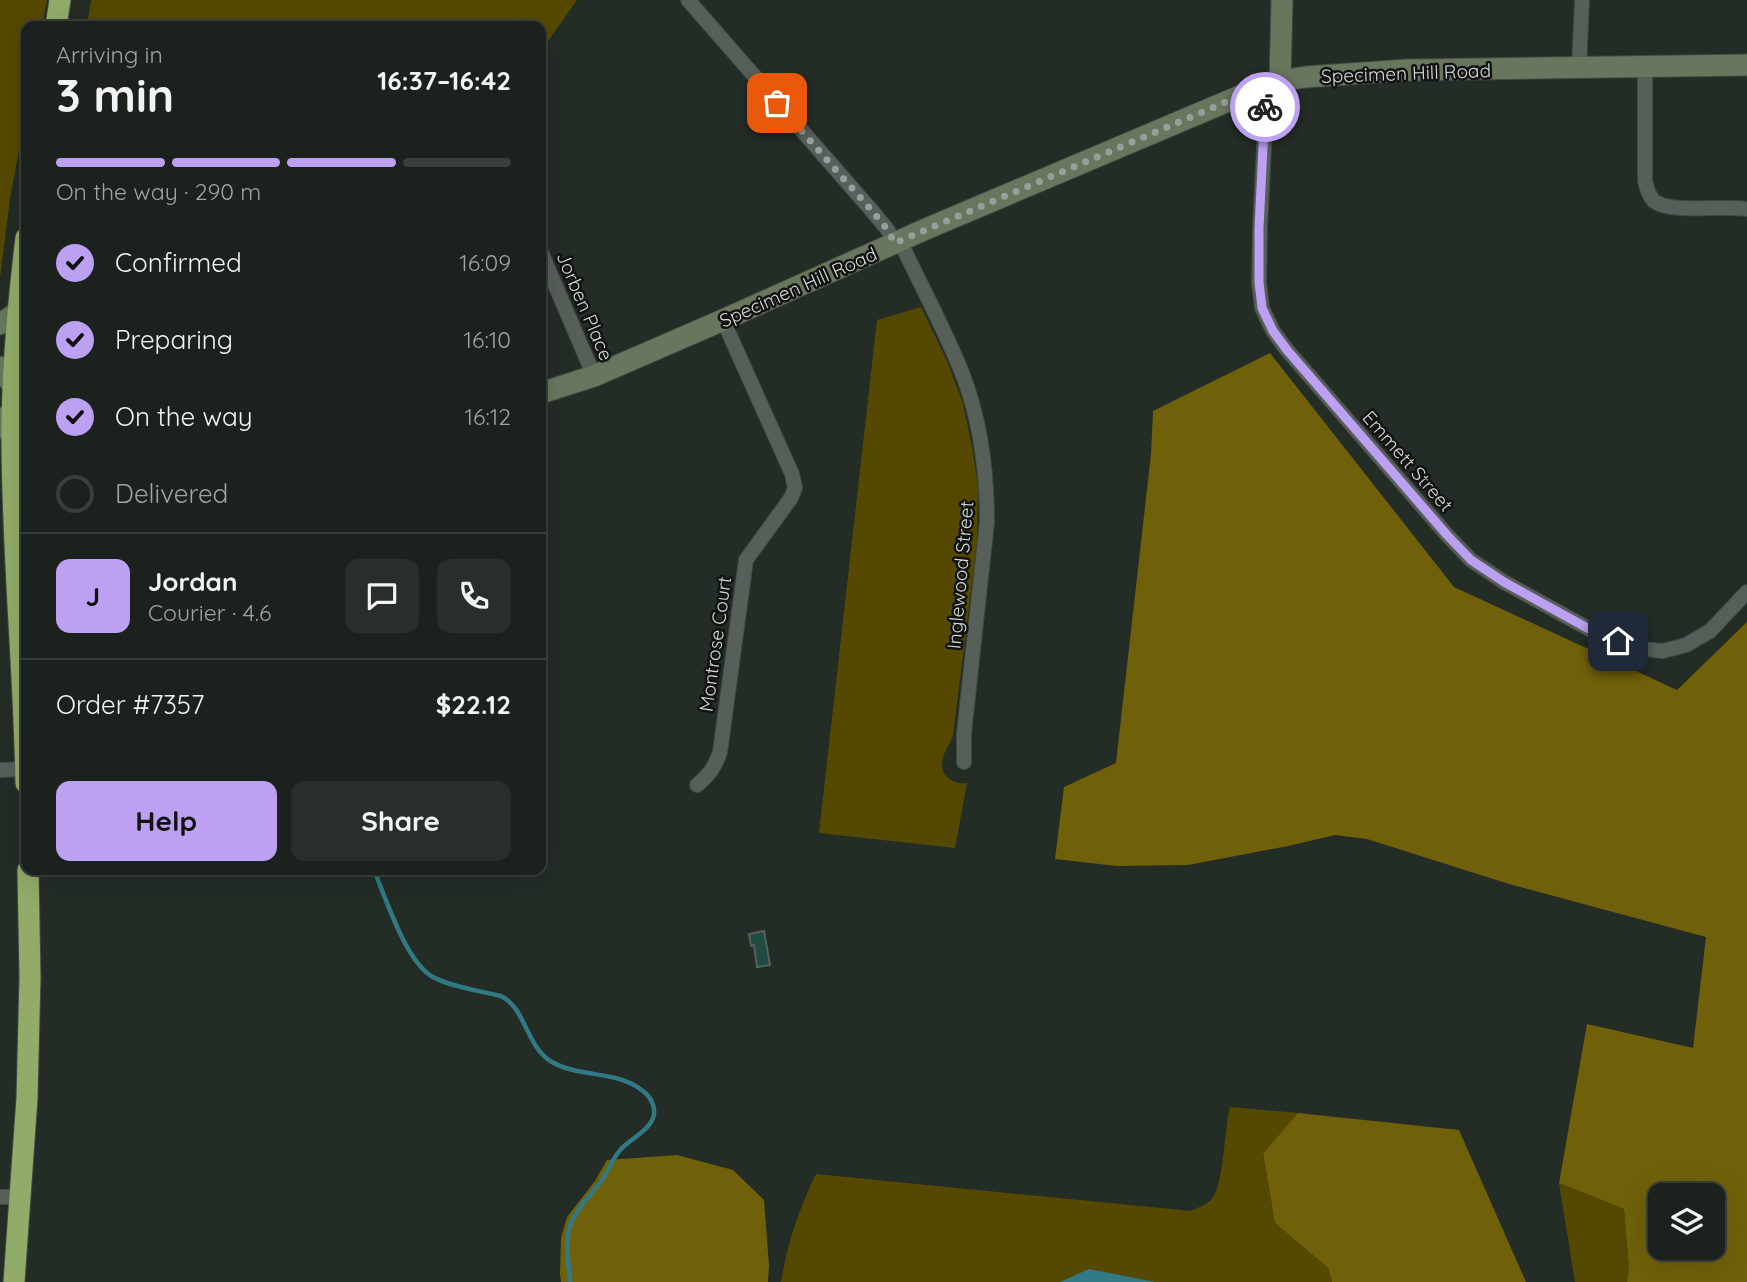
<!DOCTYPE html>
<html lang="en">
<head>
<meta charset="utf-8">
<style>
	body { margin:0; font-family:Quicksand,sans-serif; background:#282e29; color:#f1f3f6; height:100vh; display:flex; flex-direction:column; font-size:26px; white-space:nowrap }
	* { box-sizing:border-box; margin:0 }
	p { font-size:23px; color:#a0a3a3 }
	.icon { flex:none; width:38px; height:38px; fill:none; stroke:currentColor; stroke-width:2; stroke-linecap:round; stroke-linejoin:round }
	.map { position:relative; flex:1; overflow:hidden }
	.sheet { position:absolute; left:21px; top:21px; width:525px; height:854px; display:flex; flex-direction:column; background:#1b211c; border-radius:14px; box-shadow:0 7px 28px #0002,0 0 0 2px #393e3b }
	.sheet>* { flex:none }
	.controls { position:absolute; left:1648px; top:1183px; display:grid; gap:14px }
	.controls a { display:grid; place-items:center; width:77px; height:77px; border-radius:14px; background:#1b211c; box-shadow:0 7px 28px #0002,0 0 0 2px #393e3b; font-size:35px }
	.pin { position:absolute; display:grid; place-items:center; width:60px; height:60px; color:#fff; margin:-30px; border-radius:14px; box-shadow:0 4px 10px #0006 }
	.courier { position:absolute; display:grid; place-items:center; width:70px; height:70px; margin:-35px; border:5px solid #bca0f2; border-radius:50%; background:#fff; color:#222; box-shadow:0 2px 9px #0007 }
	.headline em { font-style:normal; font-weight:800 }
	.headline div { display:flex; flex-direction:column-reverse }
	.headline { display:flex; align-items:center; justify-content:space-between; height:119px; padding:0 35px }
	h1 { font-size:46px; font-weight:800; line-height:52px }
	.bar { display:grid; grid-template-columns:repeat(4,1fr); gap:10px 7px; align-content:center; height:84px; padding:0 35px }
	.bar i { height:9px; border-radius:5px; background:#393e3b }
	.bar .active { background:#bca0f2 }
	.bar p { grid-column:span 4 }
	.line { display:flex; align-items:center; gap:18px; padding:0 35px; border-top:2px solid #393e3b }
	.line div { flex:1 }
	.round { display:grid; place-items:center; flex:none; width:74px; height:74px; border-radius:14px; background:#282e29 }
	ol { padding:0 35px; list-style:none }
	li { display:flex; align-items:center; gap:21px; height:77px }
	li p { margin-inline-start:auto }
	li .icon { padding:7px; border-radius:50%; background:#bca0f2; color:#111; stroke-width:4 }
	li:last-child { color:#a0a3a3 }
	li i { width:38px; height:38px; border:4px solid #393e3b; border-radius:50% }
	.button { display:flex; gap:14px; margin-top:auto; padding:14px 35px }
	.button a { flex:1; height:80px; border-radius:14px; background:#bca0f2; color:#111; font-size:28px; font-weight:800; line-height:80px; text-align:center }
	.button a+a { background:#282e29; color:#f1f3f6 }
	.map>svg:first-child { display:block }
</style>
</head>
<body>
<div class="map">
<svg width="1747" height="1282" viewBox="0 0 1747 1282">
	<rect width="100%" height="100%" fill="#242c26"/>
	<path fill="#554901" d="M0,0h47l-5,26h-16v86l-16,87 -10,79z
		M91,0h486l-36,51v-25h-454z
		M921,307l26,54 16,42 10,49 5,35 -1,56 -24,193c-3,7 -8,14 -10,22 -5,16 9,27 24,25l-12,65 -136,-15 58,-513z
		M1230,1107l68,6 -35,42 12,68 53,45 4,14h-551c6,-37 18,-74 35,-108l375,37c6,-3 15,-6 20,-11 13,-13 13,-71 19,-93z
		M1559,1183l65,26 5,60 -2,13h-52z"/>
	<path fill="#6f6009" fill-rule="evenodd" d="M1270,353l184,234 223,103 70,-68v660h-120l2,-13 -5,-60 -65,-26 28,-159 106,24 13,-111 -197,-53 -142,-45 -32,-4 -47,11 -100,19 -71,1 -62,-7 9,-72 52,-24 35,-309 2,-43zM1661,1195h52v53h-52z
		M1298,1113l161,17 67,152h-194l-4,-14 -53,-45 -12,-69z
		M677,1155l56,15 31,30 5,65 -1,17h-207l-1,-8 1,-36 6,-21 28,-36 12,-21z"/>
	<path fill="#317985" d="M1089,1269l66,13h-95z"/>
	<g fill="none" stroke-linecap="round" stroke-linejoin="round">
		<path stroke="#317985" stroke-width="4.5" d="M374,870c12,29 32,92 59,107 18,10 48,14 68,19 25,12 25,51 51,66 28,16 65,8 91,29 7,5 12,14 11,23 -2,15 -22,24 -32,34 -9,9 -13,22 -20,32 -10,14 -25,27 -31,43 -7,18 -2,41 -1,59"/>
	</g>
	<path fill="#204a44" stroke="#55605d" stroke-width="2" d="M764,931l6,34 -13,2 -3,-22 -3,1 -2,-12z"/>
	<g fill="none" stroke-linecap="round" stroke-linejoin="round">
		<g stroke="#424843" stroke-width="16">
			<path id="street" d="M688,0l185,212 14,17 8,13
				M1579,67l3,-67
				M1645,67v114c2,7 3,14 9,20 16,13 70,4 93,8
				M1267,85l-7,143 -1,54 3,26 11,23 14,19 160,185 24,25 33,22 96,53 35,13 28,3 23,-6 24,-14 37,-39
				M900,241c21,45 46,90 64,137 17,46 23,95 23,144l-23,211v29
				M541,252l53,124
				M0,770l26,-1
				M697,785c12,-10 18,-18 23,-33l26,-192 45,-62 4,-10 -3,-14 -69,-154
				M0,1197h21"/>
		</g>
		<g stroke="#424843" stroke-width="23">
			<path id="secondary" d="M1280,81l2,-81
				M0,324l18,-12
				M0,367l26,38
				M541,393l53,-17 129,-56 203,-91 347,-147 32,-5 102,-7 340,-5
				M0,418l12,18 14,9"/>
		</g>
		<g stroke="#424843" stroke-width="23">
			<path id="highway" d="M56,26l4,-26
				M26,238c-8,66 -14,132 -14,198 0,116 12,231 14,347
				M14,1282l13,-184 3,-121 -2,-107"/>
		</g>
		<use href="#street" stroke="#575f59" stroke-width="14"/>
		<use href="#secondary" stroke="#69765e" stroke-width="21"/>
		<use href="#highway" stroke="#92ab68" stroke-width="21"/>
	</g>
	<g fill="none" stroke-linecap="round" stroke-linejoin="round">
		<path stroke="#989e9a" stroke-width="7" stroke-dasharray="0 12.6" d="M777,103l96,109 14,17 8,14 371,-158 -1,22"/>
		<path stroke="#bca0f2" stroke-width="9" d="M1265,107l-6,121v54l3,26 11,23 14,19 160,185 24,25 33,22 96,53 18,6"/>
	</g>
	<g text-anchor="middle" stroke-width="5" stroke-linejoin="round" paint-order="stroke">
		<g font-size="19" fill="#d7dcd8" stroke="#101311">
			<text transform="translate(1406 73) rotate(-2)" y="7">Specimen Hill Road</text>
			<text transform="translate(798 287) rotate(-24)" y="7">Specimen Hill Road</text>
			<text transform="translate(585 306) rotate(67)" y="7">Jorben Place</text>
			<text transform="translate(1408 461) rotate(49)" y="7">Emmett Street</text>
			<text transform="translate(960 575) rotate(-85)" y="7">Inglewood Street</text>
			<text transform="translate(715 644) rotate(-82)" y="7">Montrose Court</text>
		</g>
	</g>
</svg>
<div class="controls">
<a><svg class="icon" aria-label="layers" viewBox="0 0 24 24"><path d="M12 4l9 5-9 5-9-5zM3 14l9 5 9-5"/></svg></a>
</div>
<div class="pin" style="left:777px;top:103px;background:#ea580c"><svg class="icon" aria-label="bag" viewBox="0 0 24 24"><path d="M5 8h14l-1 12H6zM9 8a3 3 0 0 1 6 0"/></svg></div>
<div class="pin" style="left:1618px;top:641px;background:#1f2937"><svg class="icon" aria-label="home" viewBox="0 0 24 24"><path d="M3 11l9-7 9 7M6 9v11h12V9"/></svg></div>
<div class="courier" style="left:1265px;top:107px"><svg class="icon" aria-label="bike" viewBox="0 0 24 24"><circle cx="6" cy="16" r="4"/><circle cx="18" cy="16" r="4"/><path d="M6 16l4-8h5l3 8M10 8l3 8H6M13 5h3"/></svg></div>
<section class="sheet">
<div class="headline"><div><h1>3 min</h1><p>Arriving in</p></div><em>16:37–16:42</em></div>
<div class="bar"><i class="active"></i><i class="active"></i><i class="active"></i><i></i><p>On the way · 290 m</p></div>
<ol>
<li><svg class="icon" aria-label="check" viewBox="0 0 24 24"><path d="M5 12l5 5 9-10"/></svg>Confirmed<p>16:09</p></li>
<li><svg class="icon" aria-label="check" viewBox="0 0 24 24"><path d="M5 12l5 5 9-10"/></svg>Preparing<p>16:10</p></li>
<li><svg class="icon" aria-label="check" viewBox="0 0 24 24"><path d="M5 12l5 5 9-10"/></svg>On the way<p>16:12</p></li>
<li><i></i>Delivered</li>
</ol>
<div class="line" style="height:126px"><b class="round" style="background:#bca0f2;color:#111">J</b><div><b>Jordan</b><p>Courier · 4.6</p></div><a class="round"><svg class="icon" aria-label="chat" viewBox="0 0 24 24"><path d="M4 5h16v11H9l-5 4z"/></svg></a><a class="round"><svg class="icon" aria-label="phone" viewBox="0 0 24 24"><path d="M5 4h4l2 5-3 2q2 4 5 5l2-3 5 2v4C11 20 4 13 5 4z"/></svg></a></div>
<div class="line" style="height:91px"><div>Order #7357</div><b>$22.12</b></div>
<div class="button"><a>Help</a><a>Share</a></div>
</section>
</div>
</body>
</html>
